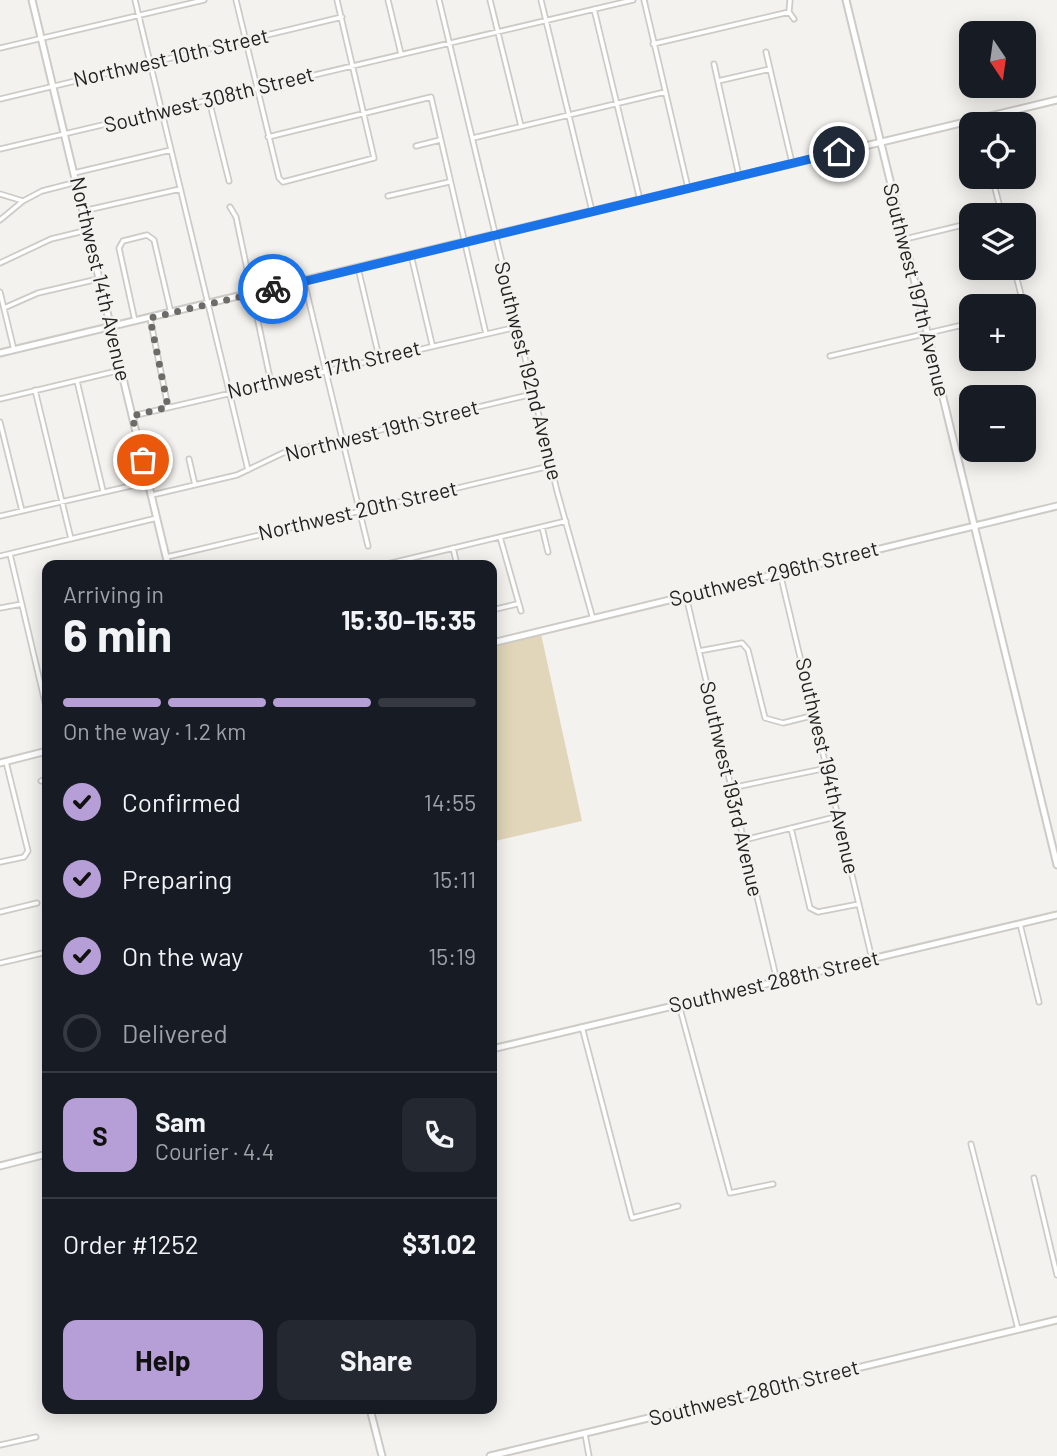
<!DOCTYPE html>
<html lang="en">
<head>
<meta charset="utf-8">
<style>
	body { margin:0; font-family:Barlow,sans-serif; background:#242831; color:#f1f3f6; height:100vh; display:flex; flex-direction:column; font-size:26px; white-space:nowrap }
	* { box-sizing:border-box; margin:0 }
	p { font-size:23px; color:#9ea1a6 }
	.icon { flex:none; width:38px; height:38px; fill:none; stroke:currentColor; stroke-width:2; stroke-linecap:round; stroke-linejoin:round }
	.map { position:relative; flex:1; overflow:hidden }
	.details { position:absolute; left:42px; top:560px; width:455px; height:854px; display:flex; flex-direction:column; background:#171b24; border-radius:14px; box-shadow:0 4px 18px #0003 }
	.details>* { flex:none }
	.needle { width:46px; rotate:167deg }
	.controls { position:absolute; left:959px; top:21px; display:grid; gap:14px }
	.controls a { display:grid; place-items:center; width:77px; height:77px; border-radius:14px; background:#171b24; box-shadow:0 4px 18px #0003; font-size:35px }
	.pin { position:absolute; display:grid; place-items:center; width:60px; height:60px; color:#fff; margin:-30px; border:4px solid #fff; border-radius:50%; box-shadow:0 2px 7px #0007 }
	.courier { position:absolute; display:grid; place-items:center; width:70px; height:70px; margin:-35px; border:5px solid #1a73e8; border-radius:50%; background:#fff; color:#222; box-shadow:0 2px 9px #0007 }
	.summary em { font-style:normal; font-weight:700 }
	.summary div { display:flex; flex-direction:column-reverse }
	.summary { display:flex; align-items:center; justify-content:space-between; height:119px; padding:0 21px }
	h1 { font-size:46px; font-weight:700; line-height:52px }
	.bar { display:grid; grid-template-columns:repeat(4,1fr); gap:10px 7px; align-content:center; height:84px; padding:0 21px }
	.bar i { height:9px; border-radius:5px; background:#363941 }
	.bar .selected { background:#b69fd6 }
	.bar p { grid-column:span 4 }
	.line { display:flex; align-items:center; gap:18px; padding:0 21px; border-top:2px solid #363941 }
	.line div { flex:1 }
	.round { display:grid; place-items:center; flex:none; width:74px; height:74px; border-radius:14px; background:#242831 }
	ol { padding:0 21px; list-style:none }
	li { display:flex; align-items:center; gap:21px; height:77px }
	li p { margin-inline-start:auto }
	li .icon { padding:7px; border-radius:50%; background:#b69fd6; color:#111; stroke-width:4 }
	li:last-child { color:#9ea1a6 }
	li i { width:38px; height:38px; border:4px solid #363941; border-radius:50% }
	.primary-button { display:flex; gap:14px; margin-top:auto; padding:14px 21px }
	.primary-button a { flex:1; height:80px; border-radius:14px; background:#b69fd6; color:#111; font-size:28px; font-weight:700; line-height:80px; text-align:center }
	.primary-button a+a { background:#242831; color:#f1f3f6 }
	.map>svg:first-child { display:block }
</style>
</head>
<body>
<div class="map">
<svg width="1057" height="1456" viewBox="0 0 1057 1456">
	<rect width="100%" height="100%" fill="#f4f2ee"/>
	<path fill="#e1d6b9" d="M541,634l41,187 -87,20 -3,-14v-181z"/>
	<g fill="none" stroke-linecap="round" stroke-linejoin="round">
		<g stroke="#cccbc6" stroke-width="7">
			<path id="street" d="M135,0l113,470
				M236,0l43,178 4,4 91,-24 -37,-158
				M388,0l13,54
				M439,0l118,491 36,128
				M490,0l31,126
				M541,0l51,211
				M644,0l44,188
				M790,0l-1,12 5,7
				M594,9l46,191
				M653,44l136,-32
				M0,48l204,-48
				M766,52l26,111
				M714,64l25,112
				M718,81l52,-12
				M0,99l342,-82
				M209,100l20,81
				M268,137l163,-40 55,237
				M473,138l192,-46
				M416,146l24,-6
				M0,149l633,-149
				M74,173l97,-23
				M992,177l10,38
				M0,194l23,7
				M388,196l61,-14
				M230,207l6,10 35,166
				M83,211l97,-22
				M0,220l23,-19 19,-10 35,-9
				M905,239l66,-16
				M411,255l21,89
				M0,263l51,-24 37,-9
				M358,268l21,89
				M1014,268l10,38
				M304,281l64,265
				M0,292l14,58
				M4,308l34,-15 60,-14
				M150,318l18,89
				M135,321l-16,-73 4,-7 24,-6 7,5 17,73
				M830,356l141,-33
				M77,381l26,110
				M35,390l36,149
				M0,399l121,-29
				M132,416l385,-89
				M0,422l22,89
				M189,459l6,26
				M152,495l85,-20 46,-22 250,-59
				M0,516l148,-34
				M542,527l6,25
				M500,537l21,74
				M453,548l4,17
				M10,554l37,157
				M0,556l157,-38
				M167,557l383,-91
				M412,558l2,7
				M383,565l183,-44
				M780,573l92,386
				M686,596l91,385
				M0,608l22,-4
				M492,610l25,-6
				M699,651l43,-8 6,7 17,68 18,5 32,-8
				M41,781l6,-2
				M731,788l96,-20
				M791,828l19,80 8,4 41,-8
				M744,840l95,-24
				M0,862l24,-5 4,-6 -22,-89
				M0,912l37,-9
				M1020,924l19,78
				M0,963l47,-11
				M679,1005l51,188 43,-9
				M582,1027l50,191 46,-12
				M971,1144l47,185
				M1034,1178l23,97
				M585,1434l4,22
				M0,1445l36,-8"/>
		</g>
		<g stroke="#cccbc6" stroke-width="9">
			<path id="secondary" d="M32,0l136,565
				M846,0l211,865
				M0,353l1057,-253
				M492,643l565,-137
				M0,763l47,-12
				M492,1049l565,-134
				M0,1166l47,-12
				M370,1409l12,47
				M490,1456l567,-136"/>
		</g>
		<use href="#street" stroke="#fff" stroke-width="3.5"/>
		<use href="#secondary" stroke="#fff" stroke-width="5"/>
	</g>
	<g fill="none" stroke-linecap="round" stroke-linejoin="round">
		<path stroke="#6c6b68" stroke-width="7" stroke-dasharray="0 12.6" d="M143,460l-11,-44 36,-9 -18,-89 123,-29"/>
		<path stroke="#1a73e8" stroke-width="9" d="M273,289l566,-137"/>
	</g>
	<g text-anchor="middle" stroke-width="5" stroke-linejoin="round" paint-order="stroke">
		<g font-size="21" fill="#222220" stroke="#f4f2ee">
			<text transform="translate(171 58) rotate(-13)" y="7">Northwest 10th Street</text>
			<text transform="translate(209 100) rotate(-14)" y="7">Southwest 308th Street</text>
			<text transform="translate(100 279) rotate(77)" y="7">Northwest 14th Avenue</text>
			<text transform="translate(916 290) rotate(76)" y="7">Southwest 197th Avenue</text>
			<text transform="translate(324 370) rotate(-13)" y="7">Northwest 17th Street</text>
			<text transform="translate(528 371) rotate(76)" y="7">Southwest 192nd Avenue</text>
			<text transform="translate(382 431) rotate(-14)" y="7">Northwest 19th Street</text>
			<text transform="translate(358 511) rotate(-13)" y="7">Northwest 20th Street</text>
			<text transform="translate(774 574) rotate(-14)" y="7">Southwest 296th Street</text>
			<text transform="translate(827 766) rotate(77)" y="7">Southwest 194th Avenue</text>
			<text transform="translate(731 789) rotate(77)" y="7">Southwest 193rd Avenue</text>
			<text transform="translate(774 982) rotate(-13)" y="7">Southwest 288th Street</text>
			<text transform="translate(754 1393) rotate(-14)" y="7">Southwest 280th Street</text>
		</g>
	</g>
</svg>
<div class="controls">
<a><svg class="needle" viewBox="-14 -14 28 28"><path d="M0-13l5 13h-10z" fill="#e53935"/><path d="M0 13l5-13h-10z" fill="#9ea1a6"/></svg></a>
<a><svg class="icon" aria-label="locate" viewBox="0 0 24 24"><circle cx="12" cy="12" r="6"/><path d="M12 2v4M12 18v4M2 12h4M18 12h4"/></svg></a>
<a><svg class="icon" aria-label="layers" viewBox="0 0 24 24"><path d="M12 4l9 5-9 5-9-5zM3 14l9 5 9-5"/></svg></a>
<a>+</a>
<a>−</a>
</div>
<div class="pin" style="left:143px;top:460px;background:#ea580c"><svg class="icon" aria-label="bag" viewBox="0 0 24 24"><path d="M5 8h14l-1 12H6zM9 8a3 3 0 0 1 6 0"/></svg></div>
<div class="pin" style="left:839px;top:152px;background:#1f2937"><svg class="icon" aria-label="home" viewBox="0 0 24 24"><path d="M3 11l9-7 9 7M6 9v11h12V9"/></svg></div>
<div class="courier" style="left:273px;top:289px"><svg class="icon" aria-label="bike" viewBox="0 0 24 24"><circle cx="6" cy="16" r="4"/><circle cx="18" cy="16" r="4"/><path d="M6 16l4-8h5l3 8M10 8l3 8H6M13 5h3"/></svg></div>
<section class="details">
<div class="summary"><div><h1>6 min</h1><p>Arriving in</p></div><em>15:30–15:35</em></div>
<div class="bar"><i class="selected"></i><i class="selected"></i><i class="selected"></i><i></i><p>On the way · 1.2 km</p></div>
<ol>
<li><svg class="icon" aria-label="check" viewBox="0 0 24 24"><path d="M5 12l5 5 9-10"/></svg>Confirmed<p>14:55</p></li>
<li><svg class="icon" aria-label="check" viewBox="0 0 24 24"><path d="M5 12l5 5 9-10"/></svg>Preparing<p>15:11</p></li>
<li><svg class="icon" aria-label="check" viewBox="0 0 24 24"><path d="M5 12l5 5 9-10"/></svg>On the way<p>15:19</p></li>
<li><i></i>Delivered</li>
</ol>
<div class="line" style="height:126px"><b class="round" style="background:#b69fd6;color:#111">S</b><div><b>Sam</b><p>Courier · 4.4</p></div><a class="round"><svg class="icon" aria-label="phone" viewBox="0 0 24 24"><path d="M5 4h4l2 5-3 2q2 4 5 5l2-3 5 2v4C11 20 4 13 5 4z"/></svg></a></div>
<div class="line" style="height:91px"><div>Order #1252</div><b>$31.02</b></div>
<div class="primary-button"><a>Help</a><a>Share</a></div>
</section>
</div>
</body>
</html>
